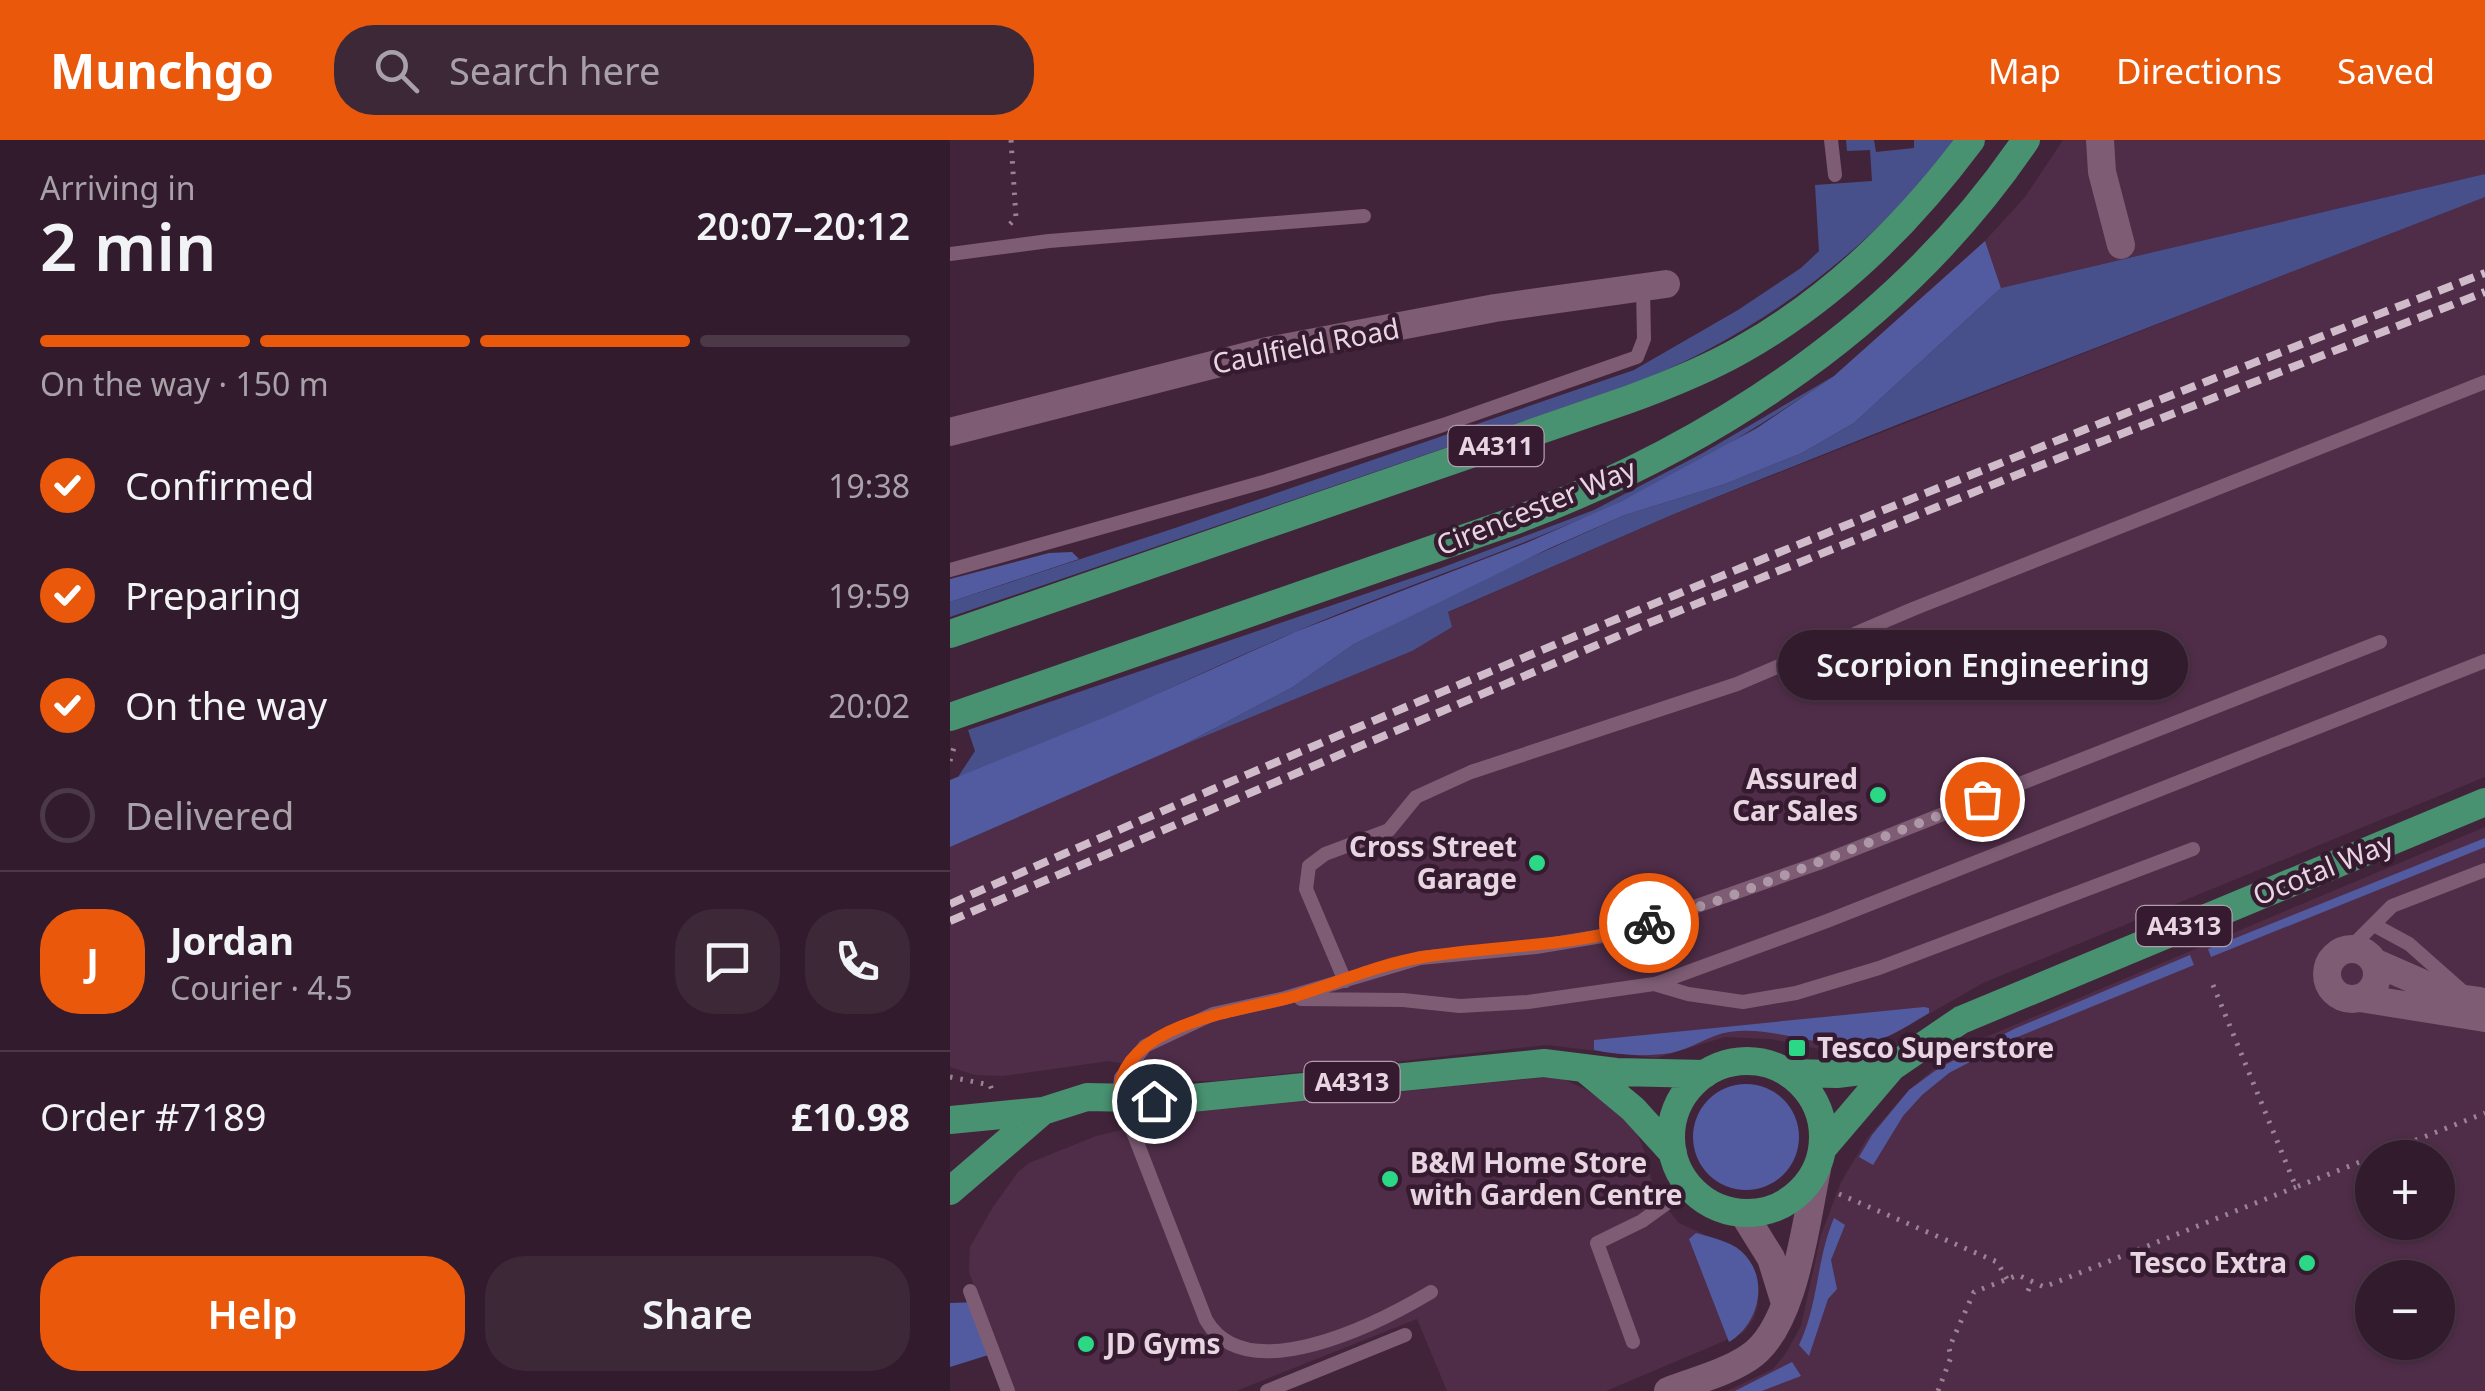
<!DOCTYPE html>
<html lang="en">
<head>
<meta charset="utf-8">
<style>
	body { margin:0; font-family:"Noto Sans",sans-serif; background:#3d2838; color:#f1f3f6; height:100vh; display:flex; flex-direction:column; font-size:38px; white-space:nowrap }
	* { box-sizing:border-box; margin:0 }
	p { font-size:32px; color:#a8a1a9 }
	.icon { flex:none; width:55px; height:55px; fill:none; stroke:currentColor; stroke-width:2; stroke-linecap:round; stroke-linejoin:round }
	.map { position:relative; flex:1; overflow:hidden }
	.side { display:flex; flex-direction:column; background:#311b2c; width:950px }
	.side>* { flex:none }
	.controls { position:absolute; left:1405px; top:1000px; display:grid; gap:20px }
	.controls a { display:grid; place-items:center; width:100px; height:100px; border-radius:50%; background:#311b2c; box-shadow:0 2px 8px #0004,0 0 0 2px #4c3948; font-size:50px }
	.pin { position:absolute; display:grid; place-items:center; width:85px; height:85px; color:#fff; margin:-42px; border:5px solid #fff; border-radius:50%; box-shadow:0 2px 10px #0007 }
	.courier { position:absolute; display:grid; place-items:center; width:100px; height:100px; margin:-50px; border:8px solid #ea580c; border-radius:50%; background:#fff; color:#222; box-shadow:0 2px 12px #0007 }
	.bubble { position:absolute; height:70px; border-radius:35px; background:#311b2c; box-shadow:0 2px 8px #0004,0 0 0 2px #4c3948; font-size:32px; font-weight:600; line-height:70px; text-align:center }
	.head em { font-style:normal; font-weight:600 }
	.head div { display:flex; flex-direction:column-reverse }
	.head { display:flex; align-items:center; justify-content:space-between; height:170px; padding:0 40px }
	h1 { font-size:65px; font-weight:600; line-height:75px }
	.bar { display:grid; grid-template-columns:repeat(4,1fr); gap:15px 10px; align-content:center; height:120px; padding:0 40px }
	.bar i { height:12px; border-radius:8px; background:#4c3948 }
	.bar .selected { background:#ea580c }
	.bar p { grid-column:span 4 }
	.line { display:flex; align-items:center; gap:25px; padding:0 40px; border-top:2px solid #4c3948 }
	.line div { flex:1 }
	.round { display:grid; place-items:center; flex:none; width:105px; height:105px; border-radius:40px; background:#3d2838 }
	ol { padding:0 40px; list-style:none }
	li { display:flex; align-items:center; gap:30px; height:110px }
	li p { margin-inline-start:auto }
	li .icon { padding:10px; border-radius:50%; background:#ea580c; color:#fff; stroke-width:4 }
	li:last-child { color:#a8a1a9 }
	li i { width:55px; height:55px; border:5px solid #4c3948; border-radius:50% }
	.cta { display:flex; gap:20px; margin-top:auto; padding:20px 40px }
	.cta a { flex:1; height:115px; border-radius:40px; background:#ea580c; color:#fff; font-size:40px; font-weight:600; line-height:115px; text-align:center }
	.cta a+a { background:#3d2838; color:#f1f3f6 }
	header { display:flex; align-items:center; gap:60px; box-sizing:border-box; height:140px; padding:0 50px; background:#ea580c; color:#fff }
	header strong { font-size:48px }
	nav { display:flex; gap:55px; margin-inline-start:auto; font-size:35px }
	.search { width:700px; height:90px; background:#3d2838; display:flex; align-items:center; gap:25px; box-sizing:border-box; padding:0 35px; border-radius:40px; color:#a8a1a9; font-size:38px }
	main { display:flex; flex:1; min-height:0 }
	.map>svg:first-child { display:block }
</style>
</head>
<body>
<header>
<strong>Munchgo</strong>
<div class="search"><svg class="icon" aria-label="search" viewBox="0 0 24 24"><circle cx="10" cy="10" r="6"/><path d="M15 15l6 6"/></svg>Search here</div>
<nav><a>Map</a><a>Directions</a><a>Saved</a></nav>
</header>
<main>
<section class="side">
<div class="head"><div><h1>2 min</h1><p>Arriving in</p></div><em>20:07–20:12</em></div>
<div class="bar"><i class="selected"></i><i class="selected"></i><i class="selected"></i><i></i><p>On the way · 150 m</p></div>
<ol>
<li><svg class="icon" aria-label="check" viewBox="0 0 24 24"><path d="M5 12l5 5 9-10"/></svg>Confirmed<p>19:38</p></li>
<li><svg class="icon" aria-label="check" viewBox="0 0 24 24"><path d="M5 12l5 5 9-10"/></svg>Preparing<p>19:59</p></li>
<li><svg class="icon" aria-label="check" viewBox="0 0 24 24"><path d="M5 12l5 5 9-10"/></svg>On the way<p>20:02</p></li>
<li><i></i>Delivered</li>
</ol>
<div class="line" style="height:180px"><b class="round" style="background:#ea580c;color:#fff">J</b><div><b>Jordan</b><p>Courier · 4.5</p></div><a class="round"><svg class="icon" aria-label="chat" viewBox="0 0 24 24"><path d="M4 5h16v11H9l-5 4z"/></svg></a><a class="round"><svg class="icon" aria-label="phone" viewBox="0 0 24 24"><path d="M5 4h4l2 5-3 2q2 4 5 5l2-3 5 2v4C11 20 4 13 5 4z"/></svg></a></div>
<div class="line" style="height:130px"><div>Order #7189</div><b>£10.98</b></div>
<div class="cta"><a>Help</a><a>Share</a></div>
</section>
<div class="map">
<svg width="1535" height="1251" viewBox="0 0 1535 1251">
	<rect width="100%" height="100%" fill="#41243a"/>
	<path fill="#4f2d48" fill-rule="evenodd" d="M1113,0h422v34l-484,114 -16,-47 40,-44z
		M1535,56v581l-502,206 -89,51 -25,9 -50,6 -48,-10 -46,-2 -69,21 -109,-13 -331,36h-33l-43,-14 -31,-6 -106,15 -28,-1 -25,-8v-220l233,-102 264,-132 227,-99z
		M1535,687v564h-758l46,-22 13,-16 15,-27 20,-91 20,-53 27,-45 41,-47 33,-28 44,-25zM1422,1018h66v64h-66zM1422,1138h66v64h-66z
		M598,937l15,2 24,11 29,20 18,17 10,23 7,29 11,23 17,21 62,28 10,14 7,39 -4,14 -11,15 -137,58h-159l-30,-72 -181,72h-223l-44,-119 1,-25 23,-40 25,-35 11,-9 67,-27 98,-24z"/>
	<path fill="#48508b" d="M896,0h28l2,12 38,-4v-8h42c-83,109 -202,199 -330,246l-676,231v-15l228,-75 456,-157 104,-60 63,-42 18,-17 -4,-66 57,-4 -2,-31 -23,1z
		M1535,34v23l-586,227 -225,90 -226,98 4,15 -40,24 -229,94 110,-58 61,-43 129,-65 142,-64 100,-31 77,-31 52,-30 147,-135z
		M884,236c-70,47 -140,92 -216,127 -107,48 -218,84 -325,130 -112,47 -220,105 -335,144l17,-26 -7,-21 473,-162 153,-58 107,-56z"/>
	<path fill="#525ba0" d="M1035,101l16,47 -147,135 -52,30 -77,31 -100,31 -75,33 -196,96 -61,43 -110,58 -233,102v-67l158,-64 187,-84 231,-89 96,-42 135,-73 77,-52z
		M122,412l7,7 -129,43v-23l99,-26z
		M1535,698v9l-274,110 -3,-8z
		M1240,815l4,10 -179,73 -66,35 -27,22 -19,21 -30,49 -14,-8 13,-22 37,-45 30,-22 75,-39z
		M974,867l5,1v5c-19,11 -40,26 -62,30 -47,8 -91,-18 -138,-11 -20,3 -38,17 -58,21 -25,4 -52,2 -77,-3v-10z
		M743 997a53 53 0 1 1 106 0a53 53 0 1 1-106 0Z
		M884,1078l11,7 -14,35 6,29 -9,10 -19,57 -10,-11c20,-42 17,-85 35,-127z
		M746,1093c13,4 34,8 45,18 30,27 18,73 -12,91l-40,-103z
		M30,1162l18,50 -48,15v-64z
		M842,1222l9,14 -39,15h-27z"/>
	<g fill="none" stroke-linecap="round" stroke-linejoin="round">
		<path stroke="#9a8394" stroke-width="5" stroke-dasharray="2.5 8" stroke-linecap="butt" d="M60,84l6,-6 -5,-78
			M0,621l5,-17
			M1263,845l83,202 189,-74
			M0,937l40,8 2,5
			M889,1054l158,68 10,17
			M1078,1151l4,-10
			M988,1251l13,-34 -2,-9 25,-56 44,-17 26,12 252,-100"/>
		<path stroke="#7d5c74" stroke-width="14" d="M881,0l4,35
			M0,114l99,-13 315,-25
			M0,430l317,-89 176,-56 194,-68 7,-18 -1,-51
			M1424,785l35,19 52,46
			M1399,809l43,-43 93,-36
			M395,841l-39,-92 3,-23 16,-12 64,-24 27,-33 55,-25 266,-88 176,-75 572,-227
			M705,844l172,-63 658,-260
			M351,859l102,1 57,6 68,-4 126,-18 34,10 55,8 53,-9 83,-25 314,-119
			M20,1151l38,100
			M481,1152c-52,31 -184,99 -225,28l-87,-224 2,-18 24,-32 68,-32 72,-16 135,-40 116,-11 84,-14 199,-70 561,-221
			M683,1202l-36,-99 45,-22 47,-34
			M317,1251l138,-56"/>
		<path stroke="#7d5c74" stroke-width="28" d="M1150,0l2,32 19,73
			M0,292l317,-81 228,-43 171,-24
			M1377 834a25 25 0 1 1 50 0a25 25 0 1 1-50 0Z
			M1424,822l82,36 23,3
			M1410,858l125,20
			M793,1073l28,45 14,45
			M718,1251c26,-10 57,-18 80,-33 47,-29 58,-138 69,-189"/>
		<path stroke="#489171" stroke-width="28" d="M0,494l680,-235c38,-14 76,-29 111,-49 91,-51 168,-127 230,-210
			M0,577l561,-195c203,-76 392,-200 515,-382
			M721 997a76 76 0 1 1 152 0a76 76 0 1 1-152 0Z
			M636,930l47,39 40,44
			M838,933l49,1 55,-7
			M0,980l93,-9 44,-14 95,2 362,-36 72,9 89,2
			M873,1008l69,-81 69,-47 524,-218
			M0,1051l93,-80"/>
		<path stroke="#d0bbca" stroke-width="8" stroke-dasharray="15 8" stroke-linecap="butt" d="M0,764c506,-224 1019,-432 1535,-631
			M0,781l694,-296 395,-159 446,-174"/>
	</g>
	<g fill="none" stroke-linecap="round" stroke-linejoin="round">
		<path stroke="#ae97a7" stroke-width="10" stroke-dasharray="0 18" d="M699,783l74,-24 259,-100"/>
		<path stroke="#ea580c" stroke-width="12" d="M204,961l-35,-5c0,-73 122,-85 173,-99 42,-13 87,-33 131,-40 76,-12 152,-10 226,-34"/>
	</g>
	<g fill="#2ad885" stroke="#361b30" stroke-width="4">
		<circle cx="928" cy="655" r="10"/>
		<circle cx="587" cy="723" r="10"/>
		<rect x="837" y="898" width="20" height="20" rx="5"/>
		<circle cx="440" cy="1039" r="10"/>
		<circle cx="1357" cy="1123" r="10"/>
		<circle cx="136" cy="1204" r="10"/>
	</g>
	<g text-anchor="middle" stroke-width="9" stroke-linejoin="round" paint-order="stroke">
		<g fill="#361b30" stroke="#b39dad" stroke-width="2.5">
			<rect x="498.5" y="286" width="95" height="40" rx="8"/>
			<rect x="1186.5" y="766" width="95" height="40" rx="8"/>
			<rect x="354.5" y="922" width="95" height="40" rx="8"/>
		</g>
		<g font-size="25" font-weight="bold" fill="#e8d5e2">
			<text x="546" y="315">A4311</text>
			<text x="1234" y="795">A4313</text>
			<text x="402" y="951">A4313</text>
		</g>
		<g font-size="28" fill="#e8d5e2" stroke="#361b30">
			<text transform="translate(356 206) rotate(-11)" y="10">Caulfield Road</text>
			<text transform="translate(586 367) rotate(-22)" y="10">Cirencester Way</text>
			<text transform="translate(1373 729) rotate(-22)" y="10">Ocotal Way</text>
		</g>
		<g font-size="28" font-weight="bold" fill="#e8d5e2" stroke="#361b30" text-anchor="end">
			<text x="908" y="649">Assured<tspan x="908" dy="32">Car Sales</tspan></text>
			<text x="567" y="717">Cross Street<tspan x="567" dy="32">Garage</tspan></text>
			<text x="867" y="918" text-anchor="start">Tesco Superstore</text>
			<text x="460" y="1033" text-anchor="start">B&amp;M Home Store<tspan x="460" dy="32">with Garden Centre</tspan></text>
			<text x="1337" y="1133">Tesco Extra</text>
			<text x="156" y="1214" text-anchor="start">JD Gyms</text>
		</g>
	</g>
</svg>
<div class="controls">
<a>+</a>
<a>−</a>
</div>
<div class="pin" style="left:1032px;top:659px;background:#ea580c"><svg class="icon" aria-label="bag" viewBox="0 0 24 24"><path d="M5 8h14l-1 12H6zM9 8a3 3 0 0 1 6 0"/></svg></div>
<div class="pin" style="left:204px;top:961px;background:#1f2937"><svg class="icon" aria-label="home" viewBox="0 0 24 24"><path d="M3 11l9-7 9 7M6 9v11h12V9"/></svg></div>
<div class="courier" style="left:699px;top:783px"><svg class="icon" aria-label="bike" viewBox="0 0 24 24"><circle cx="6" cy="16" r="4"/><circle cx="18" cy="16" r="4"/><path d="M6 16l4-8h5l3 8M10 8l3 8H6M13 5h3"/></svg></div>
<div class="bubble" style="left:828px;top:490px;width:410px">Scorpion Engineering</div>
</div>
</main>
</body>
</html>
